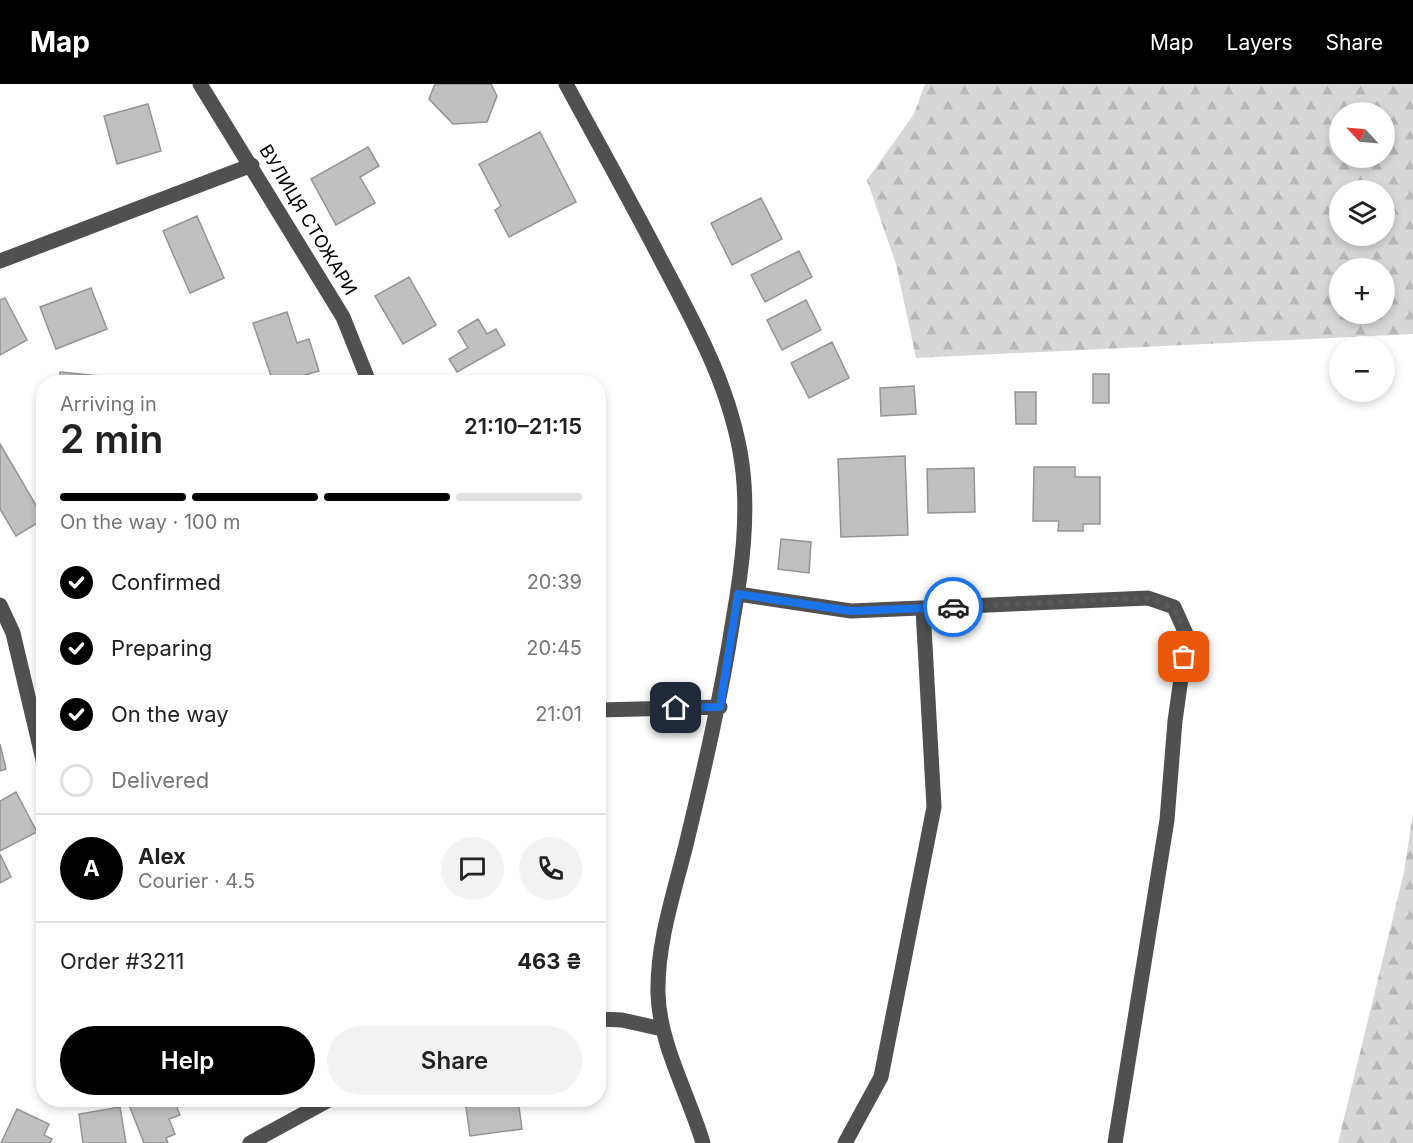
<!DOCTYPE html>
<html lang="en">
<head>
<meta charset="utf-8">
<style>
	body { margin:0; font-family:Inter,sans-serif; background:#f2f2f2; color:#222; height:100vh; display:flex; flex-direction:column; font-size:22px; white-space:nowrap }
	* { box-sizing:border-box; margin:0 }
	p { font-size:20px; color:#767676 }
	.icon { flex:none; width:33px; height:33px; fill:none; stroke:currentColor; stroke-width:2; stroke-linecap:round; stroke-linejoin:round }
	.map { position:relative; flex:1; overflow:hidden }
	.panel { position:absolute; left:36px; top:291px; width:570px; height:732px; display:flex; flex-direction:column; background:#fff; border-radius:24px; box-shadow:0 3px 9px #0003 }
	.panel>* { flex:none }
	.needle { width:39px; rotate:296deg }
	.buttons { position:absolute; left:1329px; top:18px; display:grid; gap:12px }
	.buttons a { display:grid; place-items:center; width:66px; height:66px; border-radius:50%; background:#fff; box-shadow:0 3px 9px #0003; font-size:30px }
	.pin { position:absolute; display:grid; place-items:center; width:51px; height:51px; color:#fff; margin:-26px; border-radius:12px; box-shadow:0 3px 9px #0006 }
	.courier { position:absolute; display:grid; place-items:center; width:60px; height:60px; margin:-30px; border:4px solid #1a73e8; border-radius:50%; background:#fff; color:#222; box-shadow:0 2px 8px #0007 }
	.headline em { font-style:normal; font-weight:600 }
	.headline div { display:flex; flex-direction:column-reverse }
	.headline { display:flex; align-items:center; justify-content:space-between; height:102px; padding:0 24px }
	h1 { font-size:39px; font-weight:600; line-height:45px }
	.bar { display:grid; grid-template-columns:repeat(4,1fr); gap:9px 6px; align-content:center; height:72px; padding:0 24px }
	.bar i { height:8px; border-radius:4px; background:#e0e0e0 }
	.bar .active { background:#000 }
	.bar p { grid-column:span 4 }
	.line { display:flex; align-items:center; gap:15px; padding:0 24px; border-top:2px solid #e0e0e0 }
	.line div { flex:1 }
	.round { display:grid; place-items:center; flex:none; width:63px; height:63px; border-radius:32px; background:#f2f2f2 }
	ol { padding:0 24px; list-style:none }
	li { display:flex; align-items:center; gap:18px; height:66px }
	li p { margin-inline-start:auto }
	li .icon { padding:6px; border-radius:50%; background:#000; color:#fff; stroke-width:4 }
	li:last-child { color:#767676 }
	li i { width:33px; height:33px; border:3px solid #e0e0e0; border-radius:50% }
	.primary-button { display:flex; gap:12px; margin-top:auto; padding:12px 24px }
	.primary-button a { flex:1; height:69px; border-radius:36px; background:#000; color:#fff; font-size:24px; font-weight:600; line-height:69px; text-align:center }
	.primary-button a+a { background:#f2f2f2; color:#222 }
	header { display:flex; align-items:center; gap:36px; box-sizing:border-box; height:84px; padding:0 30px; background:#000; color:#fff }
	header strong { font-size:28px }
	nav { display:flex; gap:33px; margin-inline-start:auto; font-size:21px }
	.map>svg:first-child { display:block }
</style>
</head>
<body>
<header>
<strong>Map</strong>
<nav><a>Map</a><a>Layers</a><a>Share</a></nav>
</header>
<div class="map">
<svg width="1413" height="1059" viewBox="0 0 1413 1059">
	<defs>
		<pattern id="forest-firs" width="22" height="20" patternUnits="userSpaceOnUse" patternTransform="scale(1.5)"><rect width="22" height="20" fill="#d7d7d7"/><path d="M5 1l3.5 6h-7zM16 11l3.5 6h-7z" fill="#b7b7b7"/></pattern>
	</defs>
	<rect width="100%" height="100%" fill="#fff"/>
	<path fill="url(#forest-firs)" fill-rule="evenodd" d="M925,0h488v250l-497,24 -20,-94 -29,-84 47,-66zM1340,28h44v46h-44zM1340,106h44v46h-44zM1340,184h44v46h-44z
		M1413,729v330h-75l66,-271z"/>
	<path fill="#c0c0c0" stroke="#949494" stroke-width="1.5" d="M435,0h56l6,12 -10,26 -34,2 -24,-25z
		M148,20l13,47 -44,13 -13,-48z
		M540,48l36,70 -67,35 -14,-27 6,-4 -22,-42z
		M368,63l11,19 -19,11 15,26 -39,22 -25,-46z
		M761,114l21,41 -50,26 -21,-42z
		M197,132l27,62 -34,15 -27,-62z
		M799,167l13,26 -47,25 -14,-27z
		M409,193l27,48 -33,19 -28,-48z
		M91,204l16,41 -51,20 -16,-42z
		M5,214l22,42 -27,15v-55z
		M806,216l15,30 -39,20 -15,-30z
		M287,228l10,31 12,-4 10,32 -37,11h-9l-20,-59z
		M478,235l9,15 9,-5 9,16 -48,27 -8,-13 19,-11 -10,-17z
		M832,258l17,36 -40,20 -18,-35z
		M60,288l102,10h-103z
		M1093,290h16v29h-16z
		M914,302l2,28 -35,2 -1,-28z
		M1015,308h21v32h-20z
		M0,360l44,75 -28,17 -16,-27z
		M905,372l3,79 -67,2 -3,-78z
		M1034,383h41v10h25v47h-17v7h-25l1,-10h-26z
		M974,384l1,44 -47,1 -1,-44z
		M781,455l30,3 -2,31 -31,-4z
		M0,660l6,25 -6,2z
		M16,708l21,40 -37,19v-50z
		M598,724h2l-1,40h-1z
		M0,770l11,23 -11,6z
		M127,1016h47l6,15 -11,4 6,15 -9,4 2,5h-24z
		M465,1016h53l4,29 -52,7z
		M120,1023l6,36h-43l-4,-29z
		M17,1025l32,15 -5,11 8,4 -2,4h-49z"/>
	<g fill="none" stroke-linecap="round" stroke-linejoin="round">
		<path stroke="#505050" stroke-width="15" d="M200,0l143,233 26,65
			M566,0c32,59 65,118 96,178 34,64 70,129 80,202 7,51 0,105 -9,156 -12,77 -29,150 -47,225 -12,48 -29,98 -28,148 1,51 31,102 45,150
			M0,177l252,-96
			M738,510l113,17 297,-13 26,9 13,29 -12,85 -8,99 -52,323
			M0,521l13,28 31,131
			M598,626l122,-3
			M598,935l24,1 40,9
			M250,1059l79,-43
			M845,1059l36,-66 53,-270 -11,-198"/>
	</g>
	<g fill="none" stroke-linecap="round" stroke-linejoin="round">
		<path stroke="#595959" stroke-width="6" stroke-dasharray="0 10.8" d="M953,523l195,-9 26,10 13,28 -3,21"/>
		<path stroke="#1a73e8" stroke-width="8" d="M676,624l44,-1 18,-113 113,17 102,-4"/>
	</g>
	<g text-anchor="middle" stroke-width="5" stroke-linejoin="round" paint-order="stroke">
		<g font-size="18" fill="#000" stroke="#fff">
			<text transform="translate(308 136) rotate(59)" y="6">ВУЛИЦЯ СТОЖАРИ</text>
		</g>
	</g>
</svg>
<div class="buttons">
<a><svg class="needle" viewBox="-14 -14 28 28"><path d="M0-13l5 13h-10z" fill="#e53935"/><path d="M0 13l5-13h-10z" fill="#767676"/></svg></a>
<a><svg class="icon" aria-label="layers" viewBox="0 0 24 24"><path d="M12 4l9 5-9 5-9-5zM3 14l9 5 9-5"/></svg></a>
<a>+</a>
<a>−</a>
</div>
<div class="pin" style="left:1184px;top:573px;background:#ea580c"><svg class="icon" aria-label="bag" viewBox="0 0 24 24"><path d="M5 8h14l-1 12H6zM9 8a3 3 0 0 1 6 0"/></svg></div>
<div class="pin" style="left:676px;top:624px;background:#1f2937"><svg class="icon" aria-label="home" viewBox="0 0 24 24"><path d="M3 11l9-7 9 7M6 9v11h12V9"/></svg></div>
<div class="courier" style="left:953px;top:523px"><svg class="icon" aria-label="car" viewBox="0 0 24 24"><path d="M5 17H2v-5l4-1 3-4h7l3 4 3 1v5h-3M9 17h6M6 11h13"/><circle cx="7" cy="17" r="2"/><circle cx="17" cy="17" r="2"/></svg></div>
<section class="panel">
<div class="headline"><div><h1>2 min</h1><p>Arriving in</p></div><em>21:10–21:15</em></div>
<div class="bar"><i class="active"></i><i class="active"></i><i class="active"></i><i></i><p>On the way · 100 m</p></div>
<ol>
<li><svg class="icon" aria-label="check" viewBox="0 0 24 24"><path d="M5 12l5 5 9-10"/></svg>Confirmed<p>20:39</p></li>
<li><svg class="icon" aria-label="check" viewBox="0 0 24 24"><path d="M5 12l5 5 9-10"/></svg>Preparing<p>20:45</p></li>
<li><svg class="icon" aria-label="check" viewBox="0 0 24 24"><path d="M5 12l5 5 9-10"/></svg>On the way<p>21:01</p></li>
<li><i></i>Delivered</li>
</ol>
<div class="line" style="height:108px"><b class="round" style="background:#000;color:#fff">A</b><div><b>Alex</b><p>Courier · 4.5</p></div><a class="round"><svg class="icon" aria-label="chat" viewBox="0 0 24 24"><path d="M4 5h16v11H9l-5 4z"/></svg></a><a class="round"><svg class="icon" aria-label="phone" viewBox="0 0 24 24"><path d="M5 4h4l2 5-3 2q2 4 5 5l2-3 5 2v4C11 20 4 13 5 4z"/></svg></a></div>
<div class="line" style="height:78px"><div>Order #3211</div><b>463 ₴</b></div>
<div class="primary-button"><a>Help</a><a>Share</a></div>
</section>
</div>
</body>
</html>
